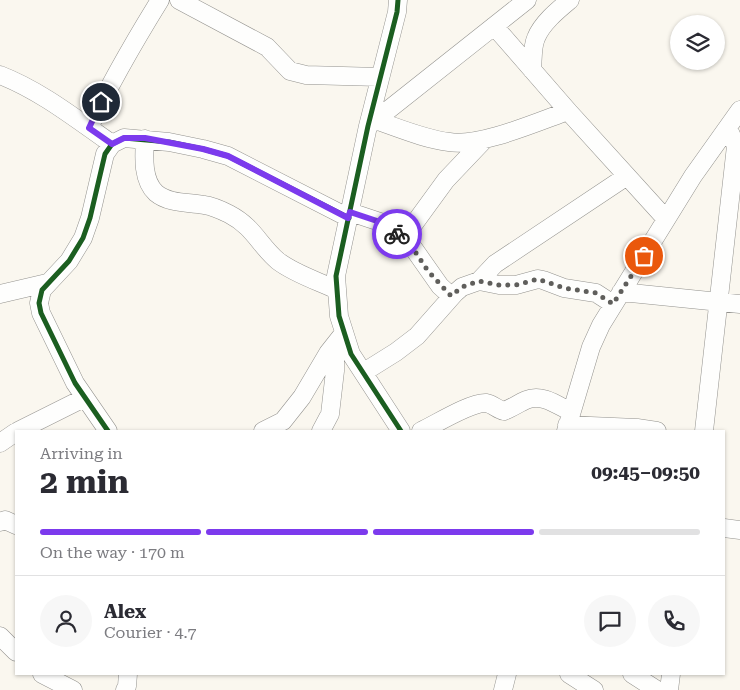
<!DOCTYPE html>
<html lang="en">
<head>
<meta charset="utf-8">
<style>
	body { margin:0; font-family:"Roboto Serif",serif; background:#f7f7f7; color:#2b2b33; height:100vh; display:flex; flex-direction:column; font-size:19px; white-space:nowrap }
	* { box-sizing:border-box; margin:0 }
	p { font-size:16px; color:#7c7c81 }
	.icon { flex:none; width:28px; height:28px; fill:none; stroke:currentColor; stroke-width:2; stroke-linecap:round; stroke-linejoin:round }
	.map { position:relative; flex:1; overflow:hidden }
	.side { position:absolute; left:15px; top:430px; width:710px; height:245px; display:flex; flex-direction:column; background:#fff; border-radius:0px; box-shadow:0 1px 4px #0004 }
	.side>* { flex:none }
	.controls { position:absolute; left:670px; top:15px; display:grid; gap:10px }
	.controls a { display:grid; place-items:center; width:55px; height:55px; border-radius:50%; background:#fff; box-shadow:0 1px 4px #0004; font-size:25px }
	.pin { position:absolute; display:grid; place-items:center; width:42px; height:42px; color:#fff; margin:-21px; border:2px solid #fff; border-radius:50%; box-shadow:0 1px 5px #0007 }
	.courier { position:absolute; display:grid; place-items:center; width:50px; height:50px; margin:-25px; border:4px solid #7c3aed; border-radius:50%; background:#fff; color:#222; box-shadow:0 1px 6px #0007 }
	.overview em { font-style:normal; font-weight:700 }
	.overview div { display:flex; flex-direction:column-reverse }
	.overview { display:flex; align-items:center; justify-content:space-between; height:85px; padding:0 25px }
	h1 { font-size:32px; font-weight:700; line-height:38px }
	.bar { display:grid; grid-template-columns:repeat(4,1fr); gap:8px 5px; align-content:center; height:60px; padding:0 25px }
	.bar i { height:6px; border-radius:4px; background:#e1e1e2 }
	.bar .active { background:#7c3aed }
	.bar p { grid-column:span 4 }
	.line { display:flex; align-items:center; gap:12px; padding:0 25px; border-top:1px solid #e1e1e2 }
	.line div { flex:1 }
	.round { display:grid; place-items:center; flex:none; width:52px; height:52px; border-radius:26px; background:#f7f7f7 }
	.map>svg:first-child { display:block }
</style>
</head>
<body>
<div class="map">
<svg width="740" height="690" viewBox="0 0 740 690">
	<rect width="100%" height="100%" fill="#faf7ef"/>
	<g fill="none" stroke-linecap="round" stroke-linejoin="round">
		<g stroke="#93928e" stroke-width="19">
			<path id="minor" d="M179,0l88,47 23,24 16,4 74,2
				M398,0l-1,12 -29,114 -32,150 3,40 12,38 50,77
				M494,26l74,85 98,108
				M532,70c1,-10 0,-23 4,-32 6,-15 22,-28 34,-38
				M0,75c41,16 76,44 112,69
				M375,120c24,8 49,19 74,22 31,5 88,-20 119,-31
				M368,126l159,-126
				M89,128c21,-45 45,-86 71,-128
				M145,139c-1,17 -3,41 11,54 13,11 33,9 48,12 9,1 17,5 25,9 25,13 30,31 49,47 17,13 40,20 59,29
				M350,212l30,10 23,17 11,10 26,37 11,10
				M403,239l43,-59 39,-41
				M479,281l16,-17 132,-88
				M621,292l119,12
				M0,294l47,-11
				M364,372l32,-20 21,-16 38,-43 7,-6 17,-6 20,4h17l22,-6 5,1 21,8 32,5 17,11
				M567,425l70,3 20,3
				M18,431l66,-33
				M108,431l-33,-48 -34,-70 -2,-10 3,-13 27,-29 14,-23 7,-20 15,-64 7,-10 12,-6 45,4 34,7 25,7 121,62
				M263,431l20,-10 19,-24 26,-44 15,-19
				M321,431l9,-17 5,-43v-27
				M421,431c15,-7 50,-29 65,-28 7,1 12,7 18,8 8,-3 15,-8 22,-11 16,-7 31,5 45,12
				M566,431l25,-84 10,-22 92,-149 47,-66
				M704,431l32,-285 -8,-18
				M0,443l16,-11
				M0,522l5,-2 11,5
				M724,528l16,2
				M0,636l16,16
				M42,674l31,16
				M569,674l25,16
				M632,674l25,16
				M125,690l2,-4 1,-12
				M503,690l4,-16
				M669,690l2,-16"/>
		</g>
		<use href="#minor" stroke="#fefefd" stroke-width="18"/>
		<g stroke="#fff" stroke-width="8">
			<path id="cycleway" d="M398,0l-1,12 -29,114 -32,150 3,40 12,38 50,77
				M108,431l-33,-48 -34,-70 -2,-10 3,-13 27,-29 14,-23 7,-20 15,-64 7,-10 12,-6 45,4 34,7 25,7 121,62"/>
		</g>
		<use href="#cycleway" stroke="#1b5e20" stroke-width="5"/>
	</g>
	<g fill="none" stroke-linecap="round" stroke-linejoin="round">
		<path stroke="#5f5e5b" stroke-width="5" stroke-dasharray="0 9" d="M397,234l17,16 14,21 23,25 11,-9 17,-6 20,4h17l22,-6 26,9 32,5 17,11 31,-48"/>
		<path stroke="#7c3aed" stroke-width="6" d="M101,102l-12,26 23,16 12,-6h21l58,11 25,7 120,62 2,-6 30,10 17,12"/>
	</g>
</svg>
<div class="controls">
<a><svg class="icon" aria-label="layers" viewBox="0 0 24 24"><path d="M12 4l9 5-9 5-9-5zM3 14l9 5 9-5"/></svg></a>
</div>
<div class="pin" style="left:644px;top:256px;background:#ea580c"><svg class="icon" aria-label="bag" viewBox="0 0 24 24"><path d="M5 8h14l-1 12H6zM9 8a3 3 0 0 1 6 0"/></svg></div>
<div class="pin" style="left:101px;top:102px;background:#1f2937"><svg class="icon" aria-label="home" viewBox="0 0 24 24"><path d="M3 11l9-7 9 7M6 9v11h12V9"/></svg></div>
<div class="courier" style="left:397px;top:234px"><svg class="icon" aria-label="bike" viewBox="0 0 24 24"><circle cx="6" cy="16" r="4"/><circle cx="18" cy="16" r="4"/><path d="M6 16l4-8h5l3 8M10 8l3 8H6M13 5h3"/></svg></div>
<section class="side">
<div class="overview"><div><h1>2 min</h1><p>Arriving in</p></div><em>09:45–09:50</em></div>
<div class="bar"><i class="active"></i><i class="active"></i><i class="active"></i><i></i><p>On the way · 170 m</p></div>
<div class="line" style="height:90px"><a class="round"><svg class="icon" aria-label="person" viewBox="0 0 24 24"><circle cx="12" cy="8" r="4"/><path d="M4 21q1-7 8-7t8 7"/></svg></a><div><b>Alex</b><p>Courier · 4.7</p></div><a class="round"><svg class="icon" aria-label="chat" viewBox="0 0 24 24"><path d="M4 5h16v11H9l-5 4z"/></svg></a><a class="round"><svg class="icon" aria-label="phone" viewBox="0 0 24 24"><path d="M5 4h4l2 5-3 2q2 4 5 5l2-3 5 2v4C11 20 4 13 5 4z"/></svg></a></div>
</section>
</div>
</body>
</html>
